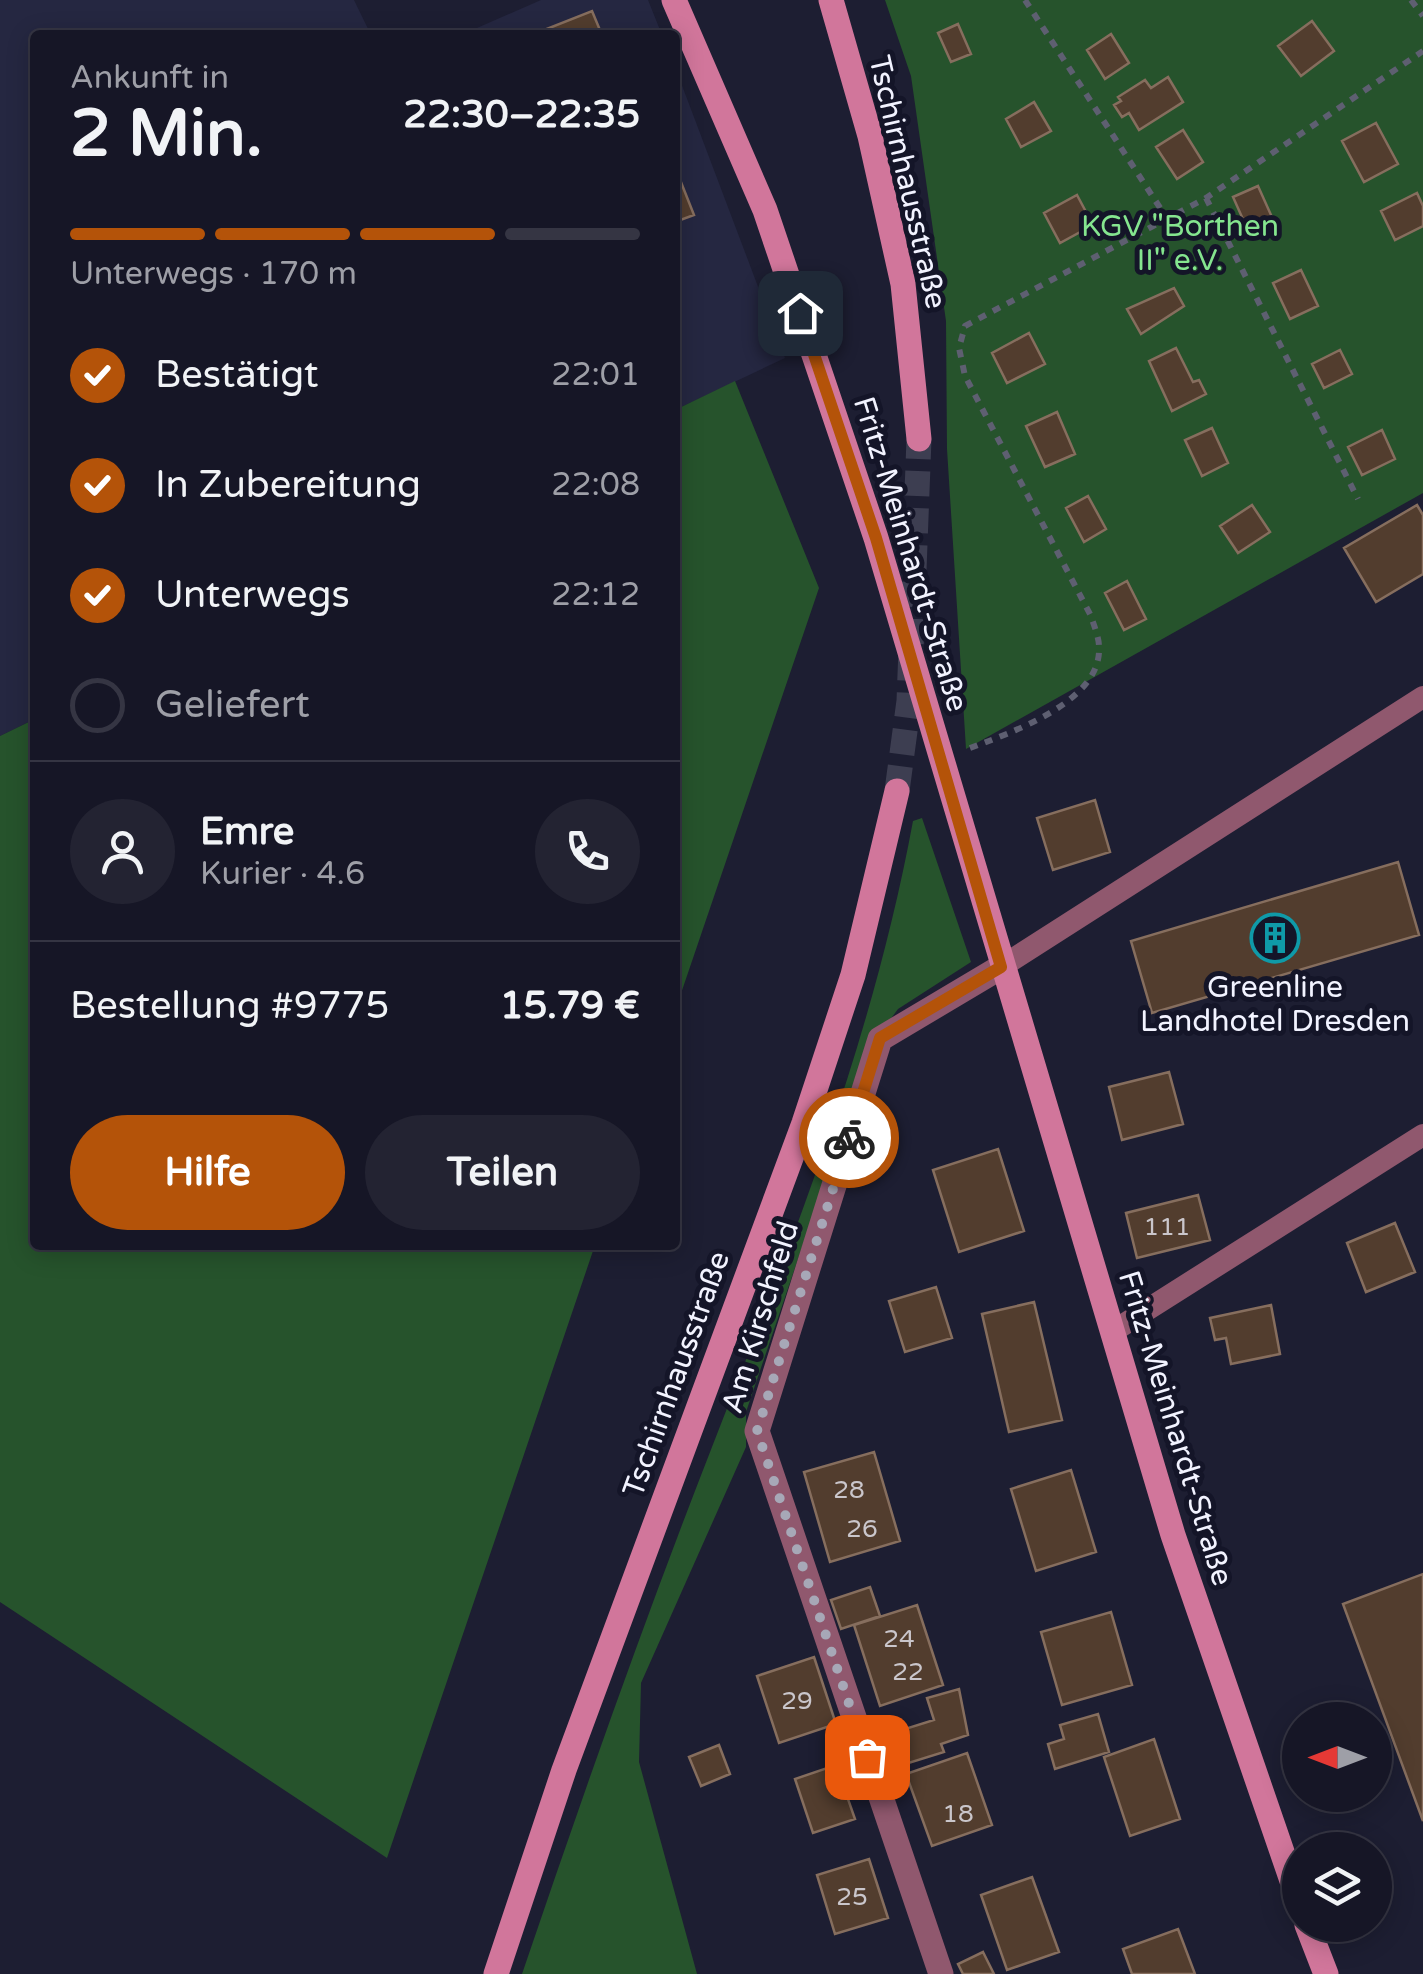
<!DOCTYPE html>
<html lang="de">
<head>
<meta charset="utf-8">
<style>
	body { margin:0; font-family:"Varela Round",sans-serif; background:#232332; color:#f1f3f6; height:100vh; display:flex; flex-direction:column; font-size:38px; white-space:nowrap }
	* { box-sizing:border-box; margin:0 }
	p { font-size:32px; color:#9e9fa7 }
	.icon { flex:none; width:55px; height:55px; fill:none; stroke:currentColor; stroke-width:2; stroke-linecap:round; stroke-linejoin:round }
	.map { position:relative; flex:1; overflow:hidden }
	.panel { position:absolute; left:30px; top:30px; width:650px; height:1220px; display:flex; flex-direction:column; background:#161626; border-radius:10px; box-shadow:0 5px 25px #0003,0 0 0 2px #353543 }
	.panel>* { flex:none }
	.needle { width:65px; rotate:270deg }
	.fabs { position:absolute; left:1282px; top:1702px; display:grid; gap:20px }
	.fabs a { display:grid; place-items:center; width:110px; height:110px; border-radius:50%; background:#161626; box-shadow:0 5px 25px #0003,0 0 0 2px #353543; font-size:50px }
	.pin { position:absolute; display:grid; place-items:center; width:85px; height:85px; color:#fff; margin:-42px; border-radius:20px; box-shadow:0 5px 15px #0006 }
	.courier { position:absolute; display:grid; place-items:center; width:100px; height:100px; margin:-50px; border:8px solid #b45309; border-radius:50%; background:#fff; color:#222; box-shadow:0 2px 12px #0007 }
	.headline em { font-style:normal; font-weight:800 }
	.headline div { display:flex; flex-direction:column-reverse }
	.headline { display:flex; align-items:center; justify-content:space-between; height:170px; padding:0 40px }
	h1 { font-size:65px; font-weight:800; line-height:75px }
	.bar { display:grid; grid-template-columns:repeat(4,1fr); gap:15px 10px; align-content:center; height:120px; padding:0 40px }
	.bar i { height:12px; border-radius:8px; background:#353543 }
	.bar .selected { background:#b45309 }
	.bar p { grid-column:span 4 }
	.line { display:flex; align-items:center; gap:25px; padding:0 40px; border-top:2px solid #353543 }
	.line div { flex:1 }
	.round { display:grid; place-items:center; flex:none; width:105px; height:105px; border-radius:52px; background:#232332 }
	ol { padding:0 40px; list-style:none }
	li { display:flex; align-items:center; gap:30px; height:110px }
	li p { margin-inline-start:auto }
	li .icon { padding:10px; border-radius:50%; background:#b45309; color:#fff; stroke-width:4 }
	li:last-child { color:#9e9fa7 }
	li i { width:55px; height:55px; border:5px solid #353543; border-radius:50% }
	.cta { display:flex; gap:20px; margin-top:auto; padding:20px 40px }
	.cta a { flex:1; height:115px; border-radius:60px; background:#b45309; color:#fff; font-size:40px; font-weight:800; line-height:115px; text-align:center }
	.cta a+a { background:#232332; color:#f1f3f6 }
	.map>svg:first-child { display:block }
</style>
</head>
<body>
<div class="map">
<svg width="1423" height="1974" viewBox="0 0 1423 1974">
	<rect width="100%" height="100%" fill="#1d1e32"/>
	<path fill="#252741" d="M0,0h354l17,35h-336v684l-35,17z
		M541,0h107l14,35h-201z
		M675,67l110,291 -110,52z"/>
	<path fill="#26532c" d="M885,0h538v493l-457,256 -19,-300 -1,-128 -35,-245z
		M735,381l84,207 -144,423v-601z
		M35,719v526h560l-208,613 -387,-256v-866z
		M922,818l49,144 -73,47 -28,38 -124,365v35l-105,236 -2,79 58,212h-175c60,-177 122,-353 190,-527 81,-208 160,-405 201,-626z"/>
	<path fill="#523d2e" stroke="#866e5e" stroke-width="2.5" d="M592,11l10,24h-62l-1,-3z
		M1312,21l22,30 -33,25 -23,-30z
		M958,24l13,30 -20,8 -13,-29z
		M1111,34l18,29 -24,16 -18,-29z
		M1168,77l15,25 -44,28 -10,-17 -7,4 -8,-12 7,-4 -3,-4 27,-17 6,8z
		M1034,102l17,29 -30,16 -15,-28z
		M1376,123l22,41 -34,18 -22,-41z
		M1183,130l20,32 -26,17 -21,-32z
		M675,167l19,48 -19,7z
		M1258,186l17,38 -25,11 -17,-38z
		M1417,193l6,13v20l-28,14 -14,-29z
		M1077,195l16,30 -33,18 -16,-30z
		M1301,270l17,36 -28,13 -17,-36z
		M1174,288l10,18 -43,28 -14,-25z
		M1029,333l16,31 -38,19 -15,-30z
		M1176,348l17,34 6,-2 7,14 -34,17 -23,-50z
		M1340,350l12,24 -28,14 -12,-24z
		M1057,412l18,42 -30,13 -19,-41z
		M1212,428l16,35 -26,13 -17,-36z
		M1382,430l13,29 -33,16 -14,-28z
		M1088,496l18,33 -22,13 -18,-34z
		M1252,505l18,27 -32,21 -18,-27z
		M1417,505l6,10v59l-47,28 -32,-54z
		M1127,581l19,38 -22,11 -19,-37z
		M1095,800l15,52 -57,18 -16,-52z
		M1398,862l21,73 -267,78 -21,-72z
		M1169,1072l14,52 -61,16 -13,-53z
		M998,1149l26,82 -65,21 -26,-82z
		M1198,1195l12,45 -73,18 -11,-45z
		M1395,1223l20,49 -49,20 -19,-49z
		M936,1287l16,51 -47,14 -16,-51z
		M1034,1302l28,118 -53,12 -27,-118z
		M1271,1305l9,49 -49,10 -5,-26 -11,2 -5,-22z
		M874,1452l26,89 -70,21 -26,-90z
		M1071,1470l25,82 -60,19 -25,-82z
		M1423,1574v247l-80,-217z
		M870,1587l10,29 -39,13 -10,-29z
		M917,1605l26,80 -63,21 -26,-81z
		M1111,1612l21,73 -70,20 -21,-73z
		M814,1657l22,67 -57,19 -22,-67z
		M959,1689l9,46 -27,9 3,8 -45,14 -10,-32 45,-14 -7,-22z
		M1098,1714l11,38 -54,17 -7,-25 16,-5 -4,-14z
		M1154,1739l26,80 -50,17 -26,-79z
		M719,1745l11,29 -29,12 -12,-29z
		M967,1753l25,72 -60,21 -26,-72z
		M836,1765l19,54 -42,14 -18,-54z
		M869,1859l19,59 -53,16 -18,-59z
		M1032,1877l27,75 -52,18 -26,-75z
		M1178,1929l17,45h-63l-9,-25z
		M983,1952l11,22h-31l-5,-10z"/>
	<g fill="none" stroke-linecap="round" stroke-linejoin="round">
		<path stroke="#3d3e51" stroke-width="25" stroke-dasharray="25 12" stroke-linecap="butt" d="M897,791l12,-90 10,-262"/>
		<path stroke="#5e5f71" stroke-width="6" stroke-dasharray="8 8" stroke-linecap="butt" d="M1025,0l141,217
			M1411,0l12,16
			M1206,198l152,301
			M970,748c40,-15 132,-46 129,-101 0,-10 -5,-21 -8,-31l-126,-240 -6,-28 6,-22 241,-128 217,-147"/>
		<path stroke="#90586e" stroke-width="22" d="M1001,967l422,-270
			M1112,1332l311,-197"/>
		<path stroke="#90586e" stroke-width="25" d="M941,1974l-184,-543 123,-392 121,-72"/>
		<path stroke="#d1769b" stroke-width="25" d="M674,0l91,210 111,328 297,997 127,369
			M831,0l39,136 33,148 16,155
			M1307,1925l19,49
			M496,1974l68,-204 240,-647 49,-148 44,-184"/>
	</g>
	<g fill="none" stroke-linecap="round" stroke-linejoin="round">
		<path stroke="#a7a8b7" stroke-width="10" stroke-dasharray="0 18" d="M849,1138l-92,293 110,326"/>
		<path stroke="#b45309" stroke-width="12" d="M800,313l76,225 125,429 -121,71 -31,100"/>
	</g>
	<defs>
		<g id="building-ring" transform="scale(2.5)"><circle r="9.5" fill="#141528" stroke="#0f9aa8" stroke-width="1.5"/><path d="M-4-6H4V6H1V3H-1V6H-4ZM-2.5-4.3h1.7v1.8h-1.7ZM.8-4.3h1.7v1.8H.8ZM-2.5-1h1.7V.8h-1.7ZM.8-1h1.7V.8H.8Z" fill="#0f9aa8"/></g>
	</defs>
	<g fill-rule="evenodd">
		<use href="#building-ring" x="1275" y="938"/>
	</g>
	<g text-anchor="middle" stroke-width="10" stroke-linejoin="round" paint-order="stroke">
		<g font-size="25" fill="#cac6cb">
			<text x="1167" y="1235">111</text>
			<text x="849" y="1498">28</text>
			<text x="862" y="1537">26</text>
			<text x="899" y="1647">24</text>
			<text x="908" y="1680">22</text>
			<text x="797" y="1709">29</text>
			<text x="958" y="1822">18</text>
			<text x="852" y="1905">25</text>
		</g>
		<g font-size="30" fill="#f2f3ff" stroke="#141528">
			<text transform="translate(908 182) rotate(77)" y="10">Tschirnhausstraße</text>
			<text transform="translate(911 554) rotate(73)" y="10">Fritz-Meinhardt-Straße</text>
			<text transform="translate(760 1317) rotate(-73)" y="10">Am Kirschfeld</text>
			<text transform="translate(676 1374) rotate(-70)" y="10">Tschirnhausstraße</text>
			<text transform="translate(1176 1428) rotate(73)" y="10">Fritz-Meinhardt-Straße</text>
		</g>
		<g font-size="30" fill="#85e58f" stroke="#141528">
			<text x="1180" y="236">KGV "Borthen<tspan x="1180" dy="34">II" e.V.</tspan></text>
		</g>
		<g font-size="30" fill="#f2f3ff" stroke="#141528">
			<text x="1275" y="997">Greenline<tspan x="1275" dy="34">Landhotel Dresden</tspan></text>
		</g>
	</g>
</svg>
<div class="fabs">
<a><svg class="needle" viewBox="-14 -14 28 28"><path d="M0-13l5 13h-10z" fill="#e53935"/><path d="M0 13l5-13h-10z" fill="#9e9fa7"/></svg></a>
<a><svg class="icon" aria-label="layers" viewBox="0 0 24 24"><path d="M12 4l9 5-9 5-9-5zM3 14l9 5 9-5"/></svg></a>
</div>
<div class="pin" style="left:867px;top:1757px;background:#ea580c"><svg class="icon" aria-label="bag" viewBox="0 0 24 24"><path d="M5 8h14l-1 12H6zM9 8a3 3 0 0 1 6 0"/></svg></div>
<div class="pin" style="left:800px;top:313px;background:#1f2937"><svg class="icon" aria-label="home" viewBox="0 0 24 24"><path d="M3 11l9-7 9 7M6 9v11h12V9"/></svg></div>
<div class="courier" style="left:849px;top:1138px"><svg class="icon" aria-label="bike" viewBox="0 0 24 24"><circle cx="6" cy="16" r="4"/><circle cx="18" cy="16" r="4"/><path d="M6 16l4-8h5l3 8M10 8l3 8H6M13 5h3"/></svg></div>
<section class="panel">
<div class="headline"><div><h1>2 Min.</h1><p>Ankunft in</p></div><em>22:30–22:35</em></div>
<div class="bar"><i class="selected"></i><i class="selected"></i><i class="selected"></i><i></i><p>Unterwegs · 170 m</p></div>
<ol>
<li><svg class="icon" aria-label="check" viewBox="0 0 24 24"><path d="M5 12l5 5 9-10"/></svg>Bestätigt<p>22:01</p></li>
<li><svg class="icon" aria-label="check" viewBox="0 0 24 24"><path d="M5 12l5 5 9-10"/></svg>In Zubereitung<p>22:08</p></li>
<li><svg class="icon" aria-label="check" viewBox="0 0 24 24"><path d="M5 12l5 5 9-10"/></svg>Unterwegs<p>22:12</p></li>
<li><i></i>Geliefert</li>
</ol>
<div class="line" style="height:180px"><a class="round"><svg class="icon" aria-label="person" viewBox="0 0 24 24"><circle cx="12" cy="8" r="4"/><path d="M4 21q1-7 8-7t8 7"/></svg></a><div><b>Emre</b><p>Kurier · 4.6</p></div><a class="round"><svg class="icon" aria-label="phone" viewBox="0 0 24 24"><path d="M5 4h4l2 5-3 2q2 4 5 5l2-3 5 2v4C11 20 4 13 5 4z"/></svg></a></div>
<div class="line" style="height:130px"><div>Bestellung #9775</div><b>15.79 €</b></div>
<div class="cta"><a>Hilfe</a><a>Teilen</a></div>
</section>
</div>
</body>
</html>
